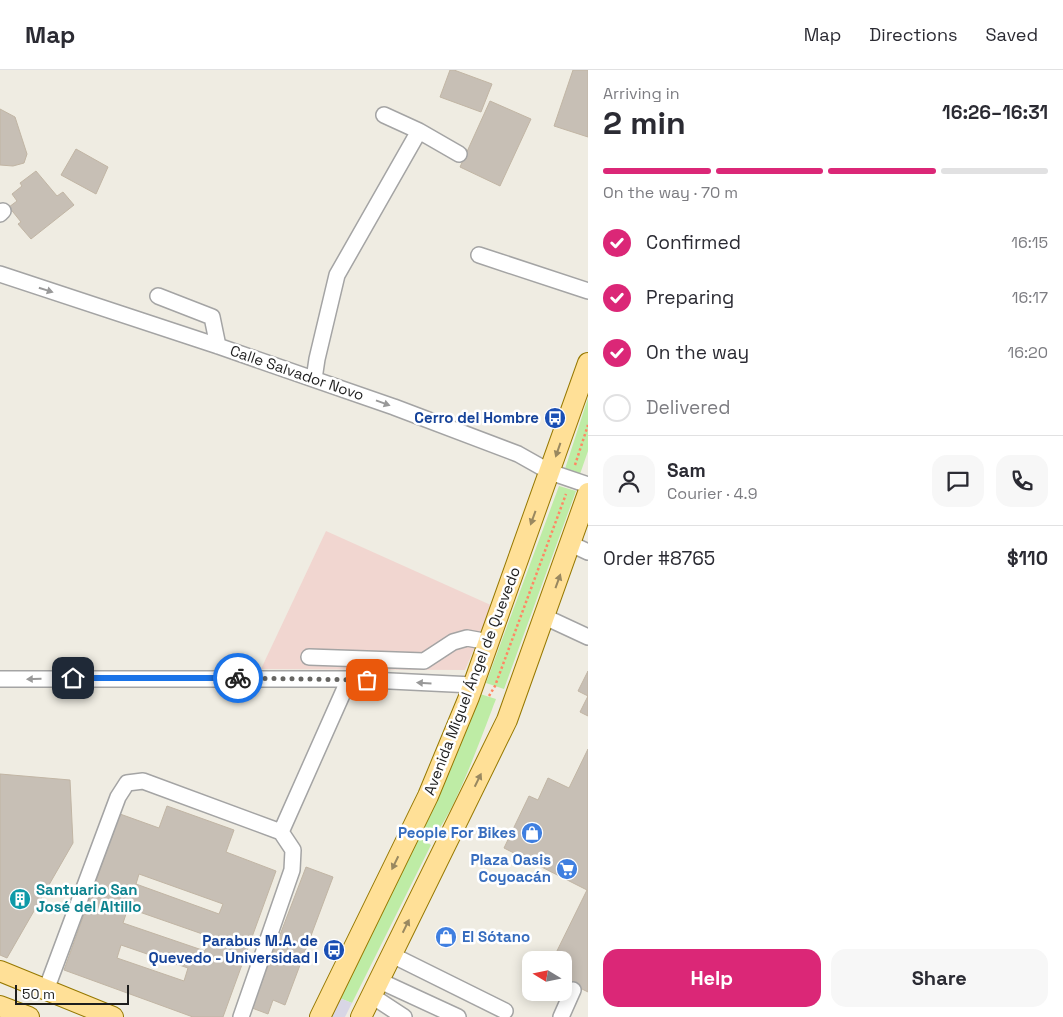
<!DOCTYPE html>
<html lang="en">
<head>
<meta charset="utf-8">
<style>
	body { margin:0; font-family:"Space Grotesk",sans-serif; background:#f7f7f7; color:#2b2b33; height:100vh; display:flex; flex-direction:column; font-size:19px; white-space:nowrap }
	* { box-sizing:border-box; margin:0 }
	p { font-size:16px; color:#7c7c81 }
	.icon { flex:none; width:28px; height:28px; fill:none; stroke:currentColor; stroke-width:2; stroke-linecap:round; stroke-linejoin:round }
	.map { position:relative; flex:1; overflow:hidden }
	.panel { display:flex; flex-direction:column; background:#fff; width:475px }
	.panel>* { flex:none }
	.needle { width:32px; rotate:280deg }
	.controls { position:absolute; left:522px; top:881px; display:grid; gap:10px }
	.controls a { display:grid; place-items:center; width:50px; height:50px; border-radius:10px; background:#fff; box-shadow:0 2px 12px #0003; font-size:25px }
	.scale { position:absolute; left:15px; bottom:12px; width:114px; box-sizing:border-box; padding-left:5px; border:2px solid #1d1d1d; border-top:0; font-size:14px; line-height:18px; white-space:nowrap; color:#1d1d1d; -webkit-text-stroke:4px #fff; paint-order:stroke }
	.pin { position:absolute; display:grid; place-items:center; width:42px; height:42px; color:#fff; margin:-21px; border-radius:10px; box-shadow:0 2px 8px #0006 }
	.courier { position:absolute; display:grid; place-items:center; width:50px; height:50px; margin:-25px; border:4px solid #1a73e8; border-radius:50%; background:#fff; color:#222; box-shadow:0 1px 6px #0007 }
	.summary em { font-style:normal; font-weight:800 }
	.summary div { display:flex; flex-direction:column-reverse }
	.summary { display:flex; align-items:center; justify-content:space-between; height:85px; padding:0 15px }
	h1 { font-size:32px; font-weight:800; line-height:38px }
	.bar { display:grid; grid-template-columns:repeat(4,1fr); gap:8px 5px; align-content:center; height:60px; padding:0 15px }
	.bar i { height:6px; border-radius:4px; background:#e1e1e2 }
	.bar .current { background:#db2777 }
	.bar p { grid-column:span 4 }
	.line { display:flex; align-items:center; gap:12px; padding:0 15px; border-top:1px solid #e1e1e2 }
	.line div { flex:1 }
	.round { display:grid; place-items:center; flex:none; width:52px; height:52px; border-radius:15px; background:#f7f7f7 }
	ol { padding:0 15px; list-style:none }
	li { display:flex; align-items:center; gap:15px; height:55px }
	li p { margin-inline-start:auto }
	li .icon { padding:5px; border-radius:50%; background:#db2777; color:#fff; stroke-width:4 }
	li:last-child { color:#7c7c81 }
	li i { width:28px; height:28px; border:2px solid #e1e1e2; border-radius:50% }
	.cta { display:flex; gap:10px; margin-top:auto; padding:10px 15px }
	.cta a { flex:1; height:58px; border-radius:15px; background:#db2777; color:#fff; font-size:20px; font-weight:800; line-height:58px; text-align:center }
	.cta a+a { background:#f7f7f7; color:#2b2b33 }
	header { display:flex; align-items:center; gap:30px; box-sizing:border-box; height:70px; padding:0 25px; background:#fff; border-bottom:1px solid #e1e1e2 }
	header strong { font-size:24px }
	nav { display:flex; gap:28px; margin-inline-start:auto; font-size:18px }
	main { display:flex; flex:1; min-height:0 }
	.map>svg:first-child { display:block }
</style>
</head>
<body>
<header>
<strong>Map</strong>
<nav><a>Map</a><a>Directions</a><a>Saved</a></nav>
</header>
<main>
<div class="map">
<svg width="588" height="947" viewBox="0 0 588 947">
	<rect width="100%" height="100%" fill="#efece2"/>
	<path fill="#f1d6d0" d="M326,461l167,75 -28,64 -204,-1z"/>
	<path fill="#beeca5" d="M588,328v53l-9,26 -15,-5z
		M559,416l17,5 -72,198 -18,-6z
		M480,624l16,5c-10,26 -45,124 -63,136l-7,-1 -2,-9 13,-24z
		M418,767l13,8 -79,158 -15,-6z"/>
	<path fill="#d8d6e5" d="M337,927l15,6 -7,14h-18z"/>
	<path fill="#c7bfb5" stroke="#c1b5a4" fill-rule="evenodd" d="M450,0h4l38,14 -11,28 -41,-15z
		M573,0h15v67l-34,-11z
		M490,31l41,18 -31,67 -40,-19z
		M0,39l15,8 12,37 -3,9 -11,3 -13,-1z
		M76,79l32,18 -12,27 -35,-19z
		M36,101l21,25 6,-4 11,13 -43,34 -13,-15 3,-2 -12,-15 8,-6 -5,-7 10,-8 -2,-3z
		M588,601v45l-8,-4 8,-16 -10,-5z
		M588,679v243l-24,-12v-20h-13l2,-1 34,-69 -83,-42 25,-52 9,4 10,-22 21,10z
		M0,704l70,6 3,63 -66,115 -7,-3z
		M167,736l67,24 -8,22 50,19 -53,146h-30l-129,-47 56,-156 39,14zM139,804l84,30 -4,10 -83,-30zM128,838l83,29 -6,14 -82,-28zM121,875l67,23 -4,13 -67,-23z
		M306,797l27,10 -48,128 -12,-5 -5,14 -16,-6z"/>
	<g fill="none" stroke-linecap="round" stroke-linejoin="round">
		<g stroke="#a4a4a4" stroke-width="18">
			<path id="minor" d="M384,45l35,16 40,23
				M0,144l3,-3
				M479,185l109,36
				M0,204l218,72 176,61 124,47 32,18 38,13
				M158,226l54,21 6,29
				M314,309l3,-20 20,-84 82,-144
				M571,474l17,8
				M545,547l43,20
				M309,587l115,4 29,-19 14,-4 22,4
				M0,609h349l124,6
				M281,762l68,-153
				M392,885l113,56
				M380,911l78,36
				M46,920l72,-193 9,-14 16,-2 138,51 12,18 -1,20 -51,147
				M372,926l32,21
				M561,947l12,-27"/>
		</g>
		<g stroke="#967800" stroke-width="22">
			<path id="major" d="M0,901l113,46
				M0,936l29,11
				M320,947l108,-221 41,-99 119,-334
				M361,947l146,-297 81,-227"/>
		</g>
		<path stroke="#ff8763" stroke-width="2.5" stroke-dasharray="2.5 2.5" stroke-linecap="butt" d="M575,395l13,-40
			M489,626l6,-10 71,-192"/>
		<use href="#minor" stroke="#fff" stroke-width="15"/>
		<use href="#major" stroke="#ffe097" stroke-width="20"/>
	</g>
	<defs><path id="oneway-solid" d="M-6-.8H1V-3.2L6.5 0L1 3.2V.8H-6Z" transform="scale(1.25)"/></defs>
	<g fill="#999">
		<use href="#oneway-solid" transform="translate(46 220) rotate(18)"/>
		<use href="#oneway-solid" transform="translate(383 333) rotate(20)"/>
		<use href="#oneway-solid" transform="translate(34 609) rotate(179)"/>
		<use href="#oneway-solid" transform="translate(424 613) rotate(-177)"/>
	</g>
	<g fill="#998860">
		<use href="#oneway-solid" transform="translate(558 380) rotate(109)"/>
		<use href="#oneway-solid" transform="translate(533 448) rotate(110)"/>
		<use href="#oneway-solid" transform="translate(558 511) rotate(-70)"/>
		<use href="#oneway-solid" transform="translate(478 710) rotate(-64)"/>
		<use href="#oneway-solid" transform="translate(395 793) rotate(116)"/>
		<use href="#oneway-solid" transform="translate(406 856) rotate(-64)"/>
	</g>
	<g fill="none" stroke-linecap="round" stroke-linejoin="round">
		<path stroke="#666562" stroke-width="5" stroke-dasharray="0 9" d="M238,608l129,2"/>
		<path stroke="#1a73e8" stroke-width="6" d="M73,608h165"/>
	</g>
	<defs>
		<g id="bus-disc" transform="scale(1.125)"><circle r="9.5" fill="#1a4fb4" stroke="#fff"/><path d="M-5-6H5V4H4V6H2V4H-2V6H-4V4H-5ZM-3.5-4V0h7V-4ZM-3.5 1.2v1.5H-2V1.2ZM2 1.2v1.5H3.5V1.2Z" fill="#fff"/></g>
		<g id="shop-disc" transform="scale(1.125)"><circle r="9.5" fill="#3f7fe0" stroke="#fff"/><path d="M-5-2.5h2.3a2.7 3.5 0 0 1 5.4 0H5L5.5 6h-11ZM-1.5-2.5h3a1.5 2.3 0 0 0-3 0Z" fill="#fff"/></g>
		<g id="supermarket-disc" transform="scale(1.125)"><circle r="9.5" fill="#3f7fe0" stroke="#fff"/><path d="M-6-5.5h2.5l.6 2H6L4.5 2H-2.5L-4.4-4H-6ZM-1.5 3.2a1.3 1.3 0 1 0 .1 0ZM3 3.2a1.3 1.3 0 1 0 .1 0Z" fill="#fff"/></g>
		<g id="building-disc" transform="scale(1.125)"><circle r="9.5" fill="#0f9aa8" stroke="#fff"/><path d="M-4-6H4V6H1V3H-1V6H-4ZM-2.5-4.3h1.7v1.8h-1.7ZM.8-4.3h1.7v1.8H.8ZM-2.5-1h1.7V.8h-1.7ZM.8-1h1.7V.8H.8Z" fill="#fff"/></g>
	</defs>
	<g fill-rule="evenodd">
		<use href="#bus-disc" x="555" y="348"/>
		<use href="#shop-disc" x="532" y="763"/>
		<use href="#supermarket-disc" x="567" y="799"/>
		<use href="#building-disc" x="20" y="829"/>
		<use href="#shop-disc" x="446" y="867"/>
		<use href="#bus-disc" x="334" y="880"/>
	</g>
	<g text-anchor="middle" stroke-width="5" stroke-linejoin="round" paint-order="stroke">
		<g font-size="15" fill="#1d1d1d" stroke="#fff">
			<text transform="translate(297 303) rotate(19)" y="5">Calle Salvador Novo</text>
			<text transform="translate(472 611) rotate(-69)" y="5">Avenida Miguel Ángel de Quevedo</text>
		</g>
		<g font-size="15" font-weight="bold" fill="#164399" stroke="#fff" text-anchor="end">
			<text x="539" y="353">Cerro del Hombre</text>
			<text x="318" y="876">Parabus M.A. de<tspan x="318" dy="17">Quevedo - Universidad I</tspan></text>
		</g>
		<g font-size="15" font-weight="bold" fill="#366cbe" stroke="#fff" text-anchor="end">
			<text x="516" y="768">People For Bikes</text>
			<text x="551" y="795">Plaza Oasis<tspan x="551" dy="17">Coyoacán</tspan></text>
			<text x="462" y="872" text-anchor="start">El Sótano</text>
		</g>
		<g font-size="15" font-weight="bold" fill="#0d838f" stroke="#fff" text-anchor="start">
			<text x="36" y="825">Santuario San<tspan x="36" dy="17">José del Altillo</tspan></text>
		</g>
	</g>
</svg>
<div class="controls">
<a><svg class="needle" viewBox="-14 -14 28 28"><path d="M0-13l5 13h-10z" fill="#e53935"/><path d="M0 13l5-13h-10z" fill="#7c7c81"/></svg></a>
</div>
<div class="scale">50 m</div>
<div class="pin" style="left:367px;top:610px;background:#ea580c"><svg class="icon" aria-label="bag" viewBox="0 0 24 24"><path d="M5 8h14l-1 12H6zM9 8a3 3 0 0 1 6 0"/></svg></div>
<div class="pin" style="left:73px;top:608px;background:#1f2937"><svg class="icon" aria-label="home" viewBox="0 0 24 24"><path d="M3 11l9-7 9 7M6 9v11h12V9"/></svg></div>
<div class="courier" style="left:238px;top:608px"><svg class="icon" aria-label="bike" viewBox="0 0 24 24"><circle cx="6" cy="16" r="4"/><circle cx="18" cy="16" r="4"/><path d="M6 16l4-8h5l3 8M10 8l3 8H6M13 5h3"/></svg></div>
</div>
<section class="panel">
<div class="summary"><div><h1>2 min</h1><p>Arriving in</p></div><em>16:26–16:31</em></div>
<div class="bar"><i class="current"></i><i class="current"></i><i class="current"></i><i></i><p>On the way · 70 m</p></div>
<ol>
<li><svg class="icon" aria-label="check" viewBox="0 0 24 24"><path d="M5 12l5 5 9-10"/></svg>Confirmed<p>16:15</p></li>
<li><svg class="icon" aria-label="check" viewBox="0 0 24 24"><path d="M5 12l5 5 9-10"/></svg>Preparing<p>16:17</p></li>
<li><svg class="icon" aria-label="check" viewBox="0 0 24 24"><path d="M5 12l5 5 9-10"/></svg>On the way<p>16:20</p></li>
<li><i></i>Delivered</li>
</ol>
<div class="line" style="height:90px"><a class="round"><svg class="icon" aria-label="person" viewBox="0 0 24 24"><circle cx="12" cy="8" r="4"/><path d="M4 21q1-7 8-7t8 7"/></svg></a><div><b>Sam</b><p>Courier · 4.9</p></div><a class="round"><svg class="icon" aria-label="chat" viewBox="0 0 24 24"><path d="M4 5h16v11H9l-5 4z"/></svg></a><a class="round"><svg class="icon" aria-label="phone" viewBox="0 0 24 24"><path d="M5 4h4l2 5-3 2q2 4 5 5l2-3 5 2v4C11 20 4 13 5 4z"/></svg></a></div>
<div class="line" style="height:65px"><div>Order #8765</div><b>$110</b></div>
<div class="cta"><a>Help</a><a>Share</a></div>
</section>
</main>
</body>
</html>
